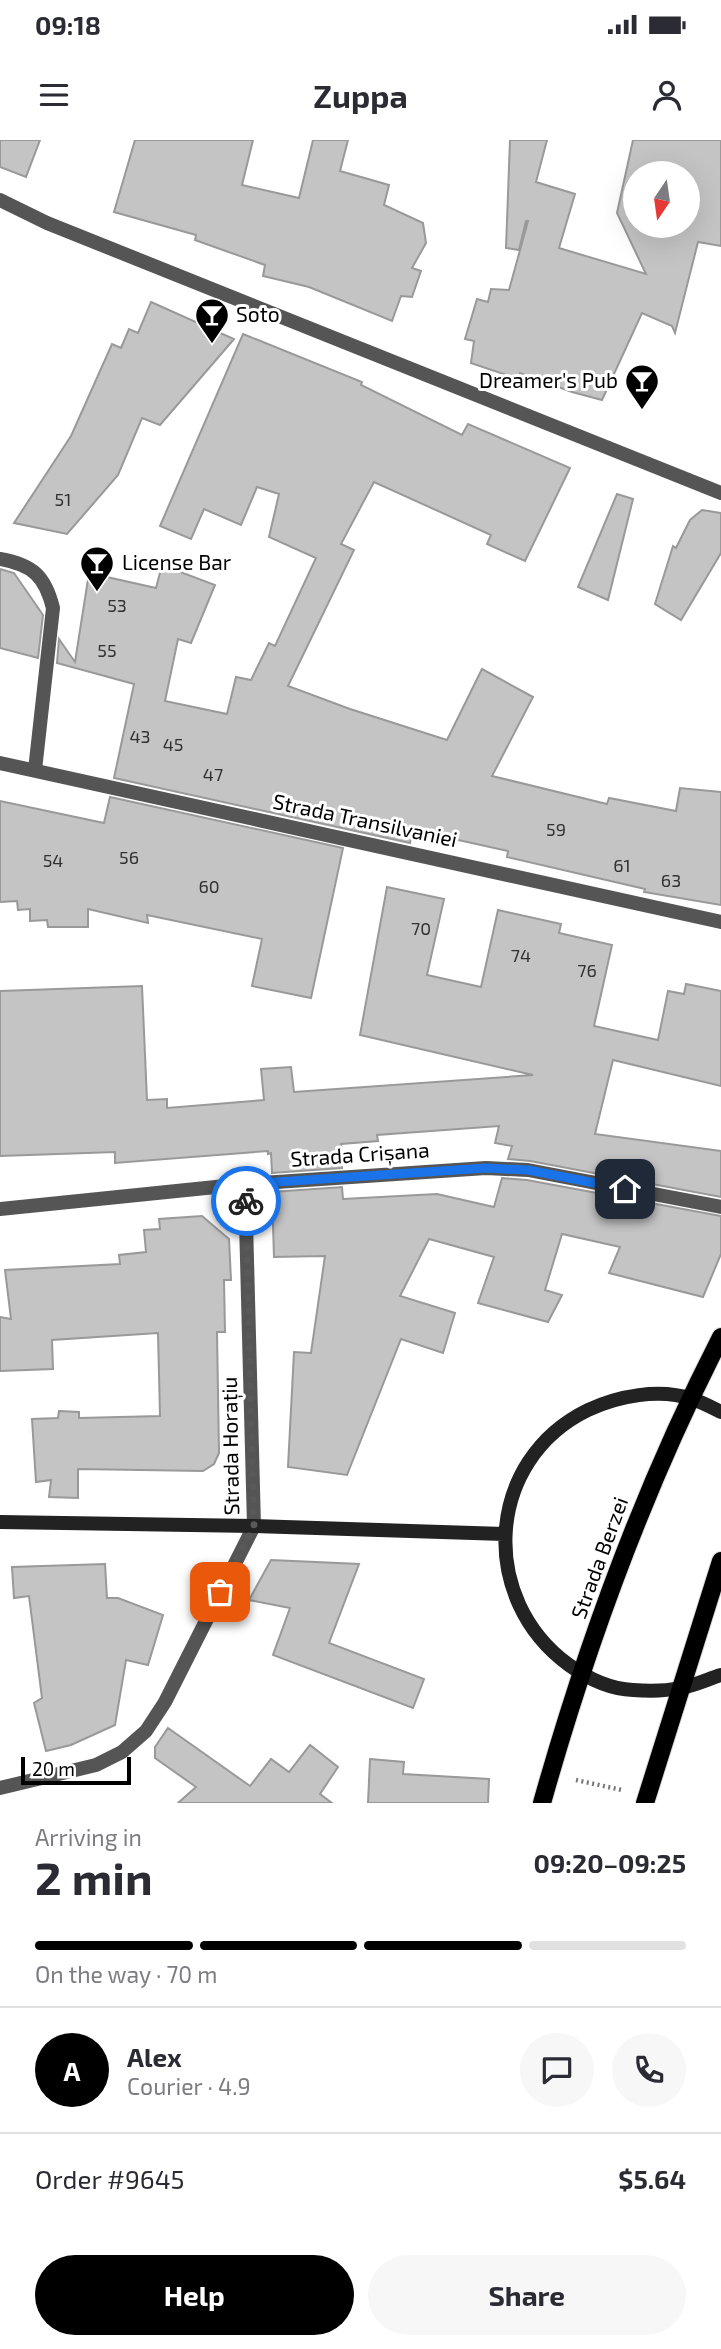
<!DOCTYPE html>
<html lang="en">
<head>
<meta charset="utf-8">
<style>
	body { margin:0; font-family:"Exo 2",sans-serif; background:#f7f7f7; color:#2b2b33; height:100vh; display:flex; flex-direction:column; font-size:26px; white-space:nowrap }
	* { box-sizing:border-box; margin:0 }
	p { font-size:23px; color:#7c7c81 }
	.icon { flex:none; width:38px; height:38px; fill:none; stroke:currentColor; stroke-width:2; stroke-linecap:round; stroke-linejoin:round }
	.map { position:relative; height:1663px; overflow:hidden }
	.side { display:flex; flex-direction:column; background:#fff; flex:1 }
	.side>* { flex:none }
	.needle { width:46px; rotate:193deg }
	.fabs { position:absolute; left:623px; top:21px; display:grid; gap:14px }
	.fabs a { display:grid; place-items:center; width:77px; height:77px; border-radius:50%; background:#fff; box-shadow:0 7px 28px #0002; font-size:35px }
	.scale { position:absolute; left:21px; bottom:18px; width:110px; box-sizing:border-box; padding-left:7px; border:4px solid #000; border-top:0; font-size:19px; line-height:24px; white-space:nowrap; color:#000; -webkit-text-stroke:5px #fff; paint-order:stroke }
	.pin { position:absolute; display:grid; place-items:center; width:60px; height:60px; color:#fff; margin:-30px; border-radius:14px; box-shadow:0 4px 10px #0006 }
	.courier { position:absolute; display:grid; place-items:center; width:70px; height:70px; margin:-35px; border:5px solid #1a73e8; border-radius:50%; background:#fff; color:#222; box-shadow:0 2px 9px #0007 }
	.head em { font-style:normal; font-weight:700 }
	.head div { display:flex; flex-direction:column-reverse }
	.head { display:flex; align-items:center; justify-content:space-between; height:119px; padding:0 35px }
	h1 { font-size:46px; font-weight:700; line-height:52px }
	.bar { display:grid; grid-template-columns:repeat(4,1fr); gap:10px 7px; align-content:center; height:84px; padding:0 35px }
	.bar i { height:9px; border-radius:5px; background:#e1e1e2 }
	.bar .selected { background:#000 }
	.bar p { grid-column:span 4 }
	.line { display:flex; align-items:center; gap:18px; padding:0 35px; border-top:2px solid #e1e1e2 }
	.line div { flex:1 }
	.round { display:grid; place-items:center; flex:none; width:74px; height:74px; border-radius:37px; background:#f7f7f7 }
	.cta { display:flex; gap:14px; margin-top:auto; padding:14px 35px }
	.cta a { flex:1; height:80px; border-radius:42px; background:#000; color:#fff; font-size:28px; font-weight:700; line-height:80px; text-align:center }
	.cta a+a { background:#f7f7f7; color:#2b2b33 }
	.status { display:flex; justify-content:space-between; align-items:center; height:49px; padding:0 35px; background:#fff; direction:ltr }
	.status svg { height:19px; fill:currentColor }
	header { display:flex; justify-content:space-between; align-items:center; height:91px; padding:0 35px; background:#fff; font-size:32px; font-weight:700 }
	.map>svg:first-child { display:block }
</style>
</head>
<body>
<div class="status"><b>09:18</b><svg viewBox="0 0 49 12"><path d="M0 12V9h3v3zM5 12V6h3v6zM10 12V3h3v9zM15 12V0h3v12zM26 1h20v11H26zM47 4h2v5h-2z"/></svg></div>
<header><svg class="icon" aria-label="menu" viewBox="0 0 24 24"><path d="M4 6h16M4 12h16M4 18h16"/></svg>Zuppa<svg class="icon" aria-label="person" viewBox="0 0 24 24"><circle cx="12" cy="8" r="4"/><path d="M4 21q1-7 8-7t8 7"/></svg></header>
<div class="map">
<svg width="721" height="1663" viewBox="0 0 721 1663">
	<rect width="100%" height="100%" fill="#fff"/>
	<path fill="#c4c4c4" stroke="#999" stroke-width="2" fill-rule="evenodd" d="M0,0h40l-14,37 -26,-10z
		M135,0h118l-11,45 57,13 14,-58h35l-8,31 49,14 -5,20 39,18 3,20 -14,25 9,3 -9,26 -11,-1 -9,25 -83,-34 -46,-11 2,-11 -70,-25 1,-5 -82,-23z
		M510,0h37l-11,42 39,12 -16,54 87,26 -29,-61 16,-73h88v106l-23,-4 -23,91 -3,-7 -30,-13 -40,87 -30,-8 -52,-19 -2,6 -47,-16 3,-22 -9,-2 12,-40 11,3 3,-13 18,1 19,-69h-2l-7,29 -13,-2zM635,33h53v53h-53z
		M151,162l83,37 -74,86 -18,-7 -24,57 -51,59 -53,-11 57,-87 41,-92 9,4 8,-19 9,4z
		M243,194l119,48 -1,3 101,50 6,-11 102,44 -45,93 -38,-17 4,-9 -117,-53 -33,62 13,6 -66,136 62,23 97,31 35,-71 51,28 -41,79 115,28 2,-6 67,13 4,-23 41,4v113l-77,-13 1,-3 -138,-32 1,-6 -68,-15 -1,5 -27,-6 -2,8 -296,-65 20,-94 -77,-21 2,-24 16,23 14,-89 67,15 6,-23 53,20 -24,58 -13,-4 -13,62 62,13 9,-37 15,3 18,-37 6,3 41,-88 -47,-21 10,-43 -22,-7 -16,38 -37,-16 -13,30 -31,-13z
		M617,354l16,5 -25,101 -30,-13z
		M702,370l19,3v40l-40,67 -26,-16 18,-58 3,2 14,-28z
		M0,429l14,4 29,42 -5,43 -38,-10z
		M110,657l233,51 -32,150 -59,-12 10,-47 -115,-24 1,8 -60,-14v18h-40l-1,-7 -17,1v-12l-12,1 -1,-9 -17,1v-101l104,22z
		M387,747l57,12 -17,76 54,12 17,-77 63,14 -2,9 53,12 -18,81 64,14 10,-49 16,3 2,-10 35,7v95l-108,-26 -18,74 126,17v46l-191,-36 -22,-2 4,-13 -17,-3 4,-17 -122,9 1,6 -37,3 1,24 -70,5 -1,-20 -3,1v-3l-153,12v-11l-115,4v-165l142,-5 5,114 20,-1v9l97,-8 -3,-31 30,-2 3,25 239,-17 -173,-40z
		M502,1038l25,2 194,36v38l-18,43 -94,-24 11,-26 -58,-13 -17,56 17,5 -14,27 -70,-19 16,-46 -65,-18 -29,57 55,17 -12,40 -42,-14 -54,136 -59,-8 6,-115 17,1 14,-97 -51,1 -2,-65 70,-5 1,12 94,-5 57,13z
		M202,1076l27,23 2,41h-7l1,52h-8l2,121 -5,11 -11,7 -125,-2v29l-29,-1 2,-17 -15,2 -4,-63 26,-1 1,-7 20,1v6l81,-2 -2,-83 -106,7 1,29 -53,2v-54l11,2 -6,-49 115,-6 -1,-9 27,-3 -2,-22 16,-1 -1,-10z
		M271,1420l88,4 -30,79 95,36 -11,29 -140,-53 17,-47 -41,-8z
		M105,1424l2,34h11l45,17 -15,50 -22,-5 -11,65 -44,20 -25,6 -12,-48 8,-5 -13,-102 -15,2 -2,-31z
		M168,1588l82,58 21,-27 18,13 21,-27 28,22 -18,27 12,9h-154l18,-16 -41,-29v-11z
		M370,1619l34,3 -1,12 86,5 -1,24h-120z"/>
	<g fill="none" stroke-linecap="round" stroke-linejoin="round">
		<g stroke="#dbdbdb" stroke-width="20">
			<path id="primary" d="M542,1663c45,-160 103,-318 179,-466
				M645,1663l76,-242"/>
		</g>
		<path stroke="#777" stroke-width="4.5" stroke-dasharray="2 3.5" stroke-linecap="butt" d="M576,1640l46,10"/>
		<path stroke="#555" stroke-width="14" d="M0,60l47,23 674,270
			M0,419c33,6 45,17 53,49l-18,162
			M0,623l721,159
			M0,1069l245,-25 241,-16 42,2 193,37
			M0,1648l96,-23 26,-13 24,-21 19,-29 89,-176 -9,-342"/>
		<path stroke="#222" stroke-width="14" d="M721,1272c-10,-5 -19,-10 -29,-13 -33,-11 -74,-3 -104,11 -103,50 -110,189 -19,255 18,13 41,24 64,25 14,1 33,1 47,-2 14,-2 28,-9 41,-13
			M0,1382l254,4 250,8"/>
		<use href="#primary" stroke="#000" stroke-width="18"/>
	</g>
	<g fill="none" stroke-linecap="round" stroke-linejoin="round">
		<path stroke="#595959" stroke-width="7" stroke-dasharray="0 12.6" d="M220,1452l34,-66 -8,-325"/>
		<path stroke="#1a73e8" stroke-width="9" d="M246,1061v-17l240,-16 42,2 97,19"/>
	</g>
	<defs>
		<g id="bar-pin" transform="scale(1.75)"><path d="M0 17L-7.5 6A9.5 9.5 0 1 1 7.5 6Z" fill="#000" stroke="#fff"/><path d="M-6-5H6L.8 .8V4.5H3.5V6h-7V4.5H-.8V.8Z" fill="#fff"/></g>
	</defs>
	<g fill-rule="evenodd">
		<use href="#bar-pin" x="212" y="175"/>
		<use href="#bar-pin" x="642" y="241"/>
		<use href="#bar-pin" x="97" y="423"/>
	</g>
	<g text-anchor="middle" stroke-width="6" stroke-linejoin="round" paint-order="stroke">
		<g font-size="18" fill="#313131">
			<text x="63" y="366">51</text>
			<text x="117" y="472">53</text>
			<text x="107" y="517">55</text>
			<text x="140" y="603">43</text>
			<text x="173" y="611">45</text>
			<text x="213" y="641">47</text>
			<text x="556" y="696">59</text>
			<text x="129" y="724">56</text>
			<text x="53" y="727">54</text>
			<text x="622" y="732">61</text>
			<text x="671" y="747">63</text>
			<text x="209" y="753">60</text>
			<text x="421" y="795">70</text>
			<text x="521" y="822">74</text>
			<text x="587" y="837">76</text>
		</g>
		<g font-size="21" fill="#000" stroke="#fff" text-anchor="start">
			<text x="236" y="182">Soto</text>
			<text x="618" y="248" text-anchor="end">Dreamer's Pub</text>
			<text x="122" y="430">License Bar</text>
		</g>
		<g font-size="21" fill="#000" stroke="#fff">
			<text transform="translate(365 681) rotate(12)" y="7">Strada Transilvaniei</text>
			<text transform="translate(360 1015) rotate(-4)" y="7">Strada Crișana</text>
			<text transform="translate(231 1306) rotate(-91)" y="7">Strada Horațiu</text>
			<text transform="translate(600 1418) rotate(-70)" y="7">Strada Berzei</text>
		</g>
	</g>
</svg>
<div class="fabs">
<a><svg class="needle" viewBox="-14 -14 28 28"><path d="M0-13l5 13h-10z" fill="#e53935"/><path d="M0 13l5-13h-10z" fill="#7c7c81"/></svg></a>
</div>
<div class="scale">20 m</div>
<div class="pin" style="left:220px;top:1452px;background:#ea580c"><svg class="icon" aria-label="bag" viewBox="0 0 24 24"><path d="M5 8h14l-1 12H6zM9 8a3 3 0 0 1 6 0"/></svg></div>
<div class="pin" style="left:625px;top:1049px;background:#1f2937"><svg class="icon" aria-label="home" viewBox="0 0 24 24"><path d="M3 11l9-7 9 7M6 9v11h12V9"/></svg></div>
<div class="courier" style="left:246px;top:1061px"><svg class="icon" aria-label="bike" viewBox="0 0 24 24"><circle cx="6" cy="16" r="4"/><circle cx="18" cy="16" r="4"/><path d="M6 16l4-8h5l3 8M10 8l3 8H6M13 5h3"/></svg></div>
</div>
<section class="side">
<div class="head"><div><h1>2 min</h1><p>Arriving in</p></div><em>09:20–09:25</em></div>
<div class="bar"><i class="selected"></i><i class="selected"></i><i class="selected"></i><i></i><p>On the way · 70 m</p></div>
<div class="line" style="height:126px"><b class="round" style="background:#000;color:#fff">A</b><div><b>Alex</b><p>Courier · 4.9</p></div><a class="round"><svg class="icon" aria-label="chat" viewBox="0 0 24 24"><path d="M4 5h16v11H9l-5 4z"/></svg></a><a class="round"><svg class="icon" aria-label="phone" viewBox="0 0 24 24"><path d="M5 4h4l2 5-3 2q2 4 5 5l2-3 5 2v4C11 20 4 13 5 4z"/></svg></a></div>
<div class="line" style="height:91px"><div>Order #9645</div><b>$5.64</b></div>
<div class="cta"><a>Help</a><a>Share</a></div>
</section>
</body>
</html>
